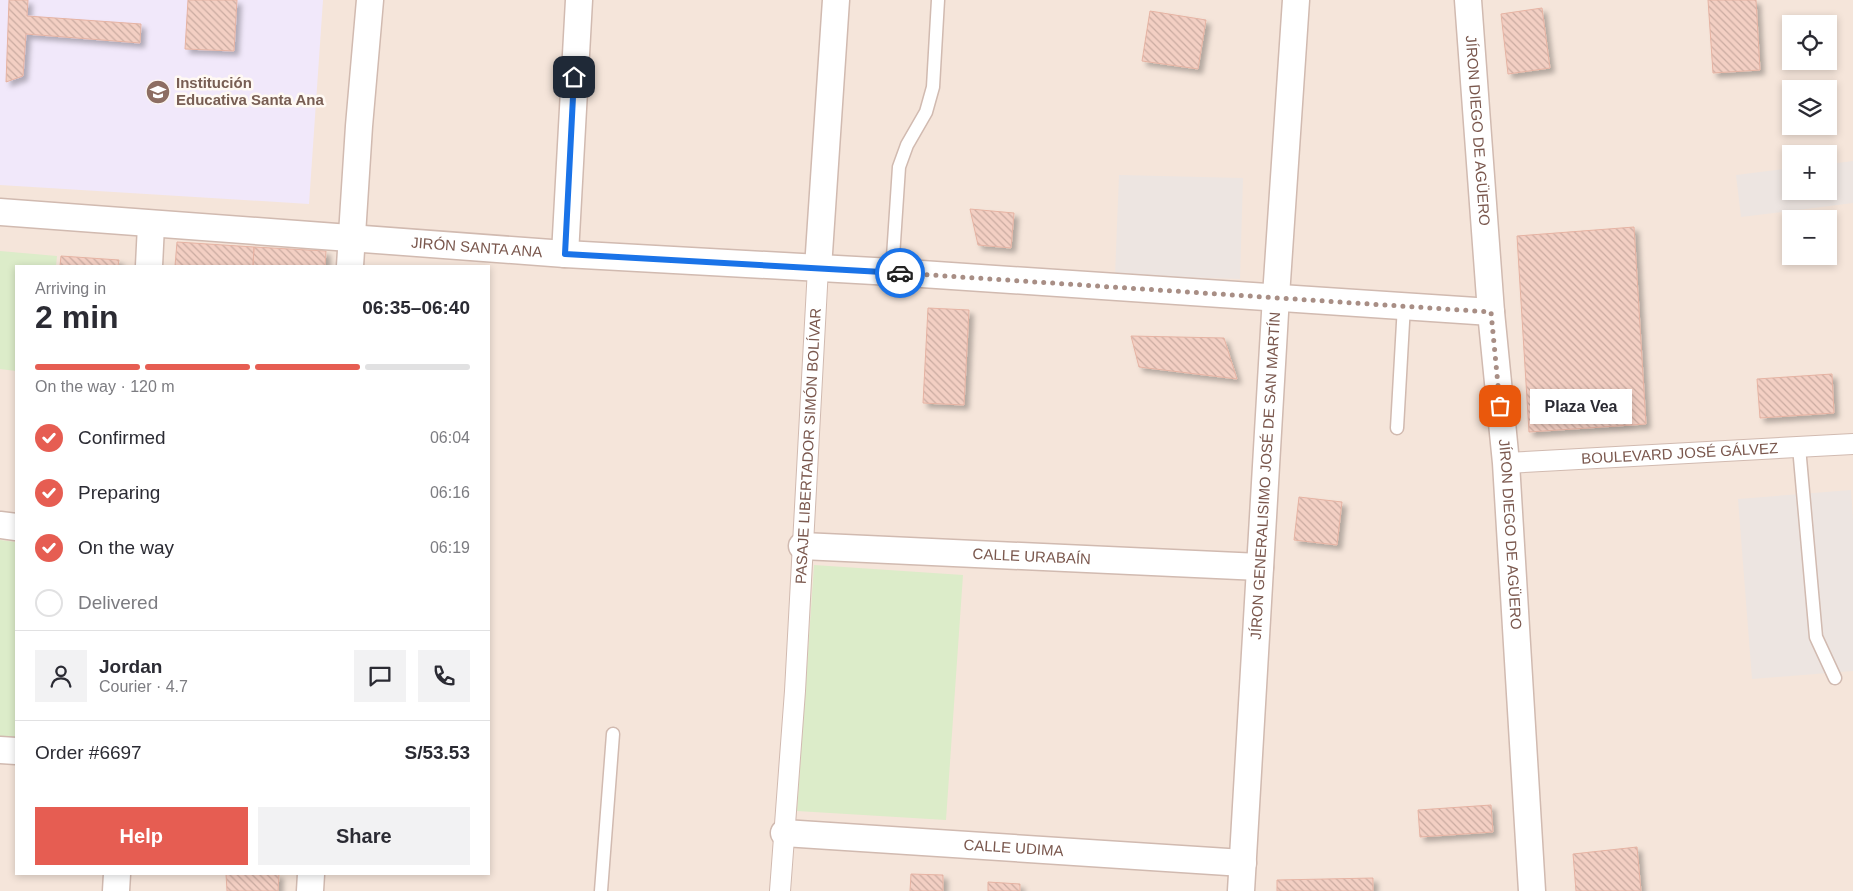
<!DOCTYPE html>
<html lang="en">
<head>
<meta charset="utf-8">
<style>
	body { margin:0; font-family:Helvetica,sans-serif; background:#f2f2f3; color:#2b2b33; height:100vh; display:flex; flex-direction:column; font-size:19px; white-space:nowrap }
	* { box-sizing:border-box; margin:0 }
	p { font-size:16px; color:#7c7c81 }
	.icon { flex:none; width:28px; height:28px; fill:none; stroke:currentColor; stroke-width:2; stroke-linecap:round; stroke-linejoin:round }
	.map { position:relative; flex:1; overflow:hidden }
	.details { position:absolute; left:15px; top:265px; width:475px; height:610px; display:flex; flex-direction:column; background:#fff; border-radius:0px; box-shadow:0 2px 8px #0003 }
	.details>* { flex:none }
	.fabs { position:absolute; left:1782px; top:15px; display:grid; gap:10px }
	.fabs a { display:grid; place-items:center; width:55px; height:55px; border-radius:0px; background:#fff; box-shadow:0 2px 8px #0003; font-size:25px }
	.pin { position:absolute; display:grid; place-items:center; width:42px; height:42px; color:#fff; margin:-21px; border-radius:10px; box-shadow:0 2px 8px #0006 }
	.courier { position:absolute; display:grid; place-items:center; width:50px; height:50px; margin:-25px; border:4px solid #1a73e8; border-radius:50%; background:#fff; color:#222; box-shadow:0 1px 6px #0007 }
	.bubble { position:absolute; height:35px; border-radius:0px; background:#fff; box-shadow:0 2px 8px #0003; font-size:16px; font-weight:700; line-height:35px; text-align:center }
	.overview em { font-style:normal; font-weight:700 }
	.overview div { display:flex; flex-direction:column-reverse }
	.overview { display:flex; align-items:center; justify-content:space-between; height:85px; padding:0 20px }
	h1 { font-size:32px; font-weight:700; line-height:38px }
	.bar { display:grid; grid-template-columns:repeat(4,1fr); gap:8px 5px; align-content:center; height:60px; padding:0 20px }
	.bar i { height:6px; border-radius:4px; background:#e1e1e2 }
	.bar .selected { background:#e65d52 }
	.bar p { grid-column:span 4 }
	.line { display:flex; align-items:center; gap:12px; padding:0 20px; border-top:1px solid #e1e1e2 }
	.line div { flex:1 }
	.round { display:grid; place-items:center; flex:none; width:52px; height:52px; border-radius:0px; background:#f2f2f3 }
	ol { padding:0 20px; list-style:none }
	li { display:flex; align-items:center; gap:15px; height:55px }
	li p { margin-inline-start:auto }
	li .icon { padding:5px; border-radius:50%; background:#e65d52; color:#fff; stroke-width:4 }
	li:last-child { color:#7c7c81 }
	li i { width:28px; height:28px; border:2px solid #e1e1e2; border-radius:50% }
	.cta { display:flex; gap:10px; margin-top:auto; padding:10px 20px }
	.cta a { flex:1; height:58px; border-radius:0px; background:#e65d52; color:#fff; font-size:20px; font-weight:700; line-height:58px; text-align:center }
	.cta a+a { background:#f2f2f3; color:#2b2b33 }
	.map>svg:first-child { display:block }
</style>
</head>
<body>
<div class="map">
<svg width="1853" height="891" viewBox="0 0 1853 891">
	<defs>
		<pattern id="building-back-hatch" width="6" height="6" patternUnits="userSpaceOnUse" patternTransform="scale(1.25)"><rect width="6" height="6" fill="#f3cfc3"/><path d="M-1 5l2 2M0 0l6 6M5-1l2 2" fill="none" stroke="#caaba1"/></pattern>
		<filter id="shadow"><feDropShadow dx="4.5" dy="4.5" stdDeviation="2.5" flood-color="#0004"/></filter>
	</defs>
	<rect width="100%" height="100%" fill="#fdf4ec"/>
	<path fill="#f5e5da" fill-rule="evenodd" d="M0,0h1853v891h-1853zM1791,24h38v37h-38zM1791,89h38v37h-38zM1791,154h38v37h-38zM1791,219h38v37h-38zM16,266h473v608h-473z"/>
	<path fill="#ede5e1" d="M1853,161v42l-112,14 -5,-42 55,-7v23h38v-27z
		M1119,175l124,3 -3,101 -125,-4z
		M1851,490l2,30v151l-101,8 -14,-180z"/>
	<path fill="#f1e8fa" d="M0,0h323l-14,204 -309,-19z"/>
	<path fill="#dcecc9" d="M0,251l57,5 -1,10h-40v105l-16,-2z
		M0,540l16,2v195l-16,-1z
		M814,565l149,10 -17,245 -149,-9z"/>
	<path fill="url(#building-back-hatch)" stroke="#e6b3a3" filter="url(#shadow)" d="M9,0h19l-1,16 114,8 -1,19 -114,-9 -3,42 -17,6z
		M188,0h49l-3,51 -49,-2z
		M1708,0h48l4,70 -47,3z
		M1542,8l8,60 -42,6 -7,-60z
		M1150,11l56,9 -8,49 -56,-8z
		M970,209l44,4 -3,35 -33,-3z
		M1634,227l12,197 -117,8 -12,-196z
		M177,242l77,5 -1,19h-78z
		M254,247l72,4 -1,15h-72z
		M61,256l58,4 -1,6h-58z
		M928,308l41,2 -5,95 -41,-2z
		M1131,336l93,2 13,41 -98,-12z
		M1832,374l2,39 -74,5 -3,-39z
		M1299,497l43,5 -5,43 -43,-5z
		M1491,805l2,27 -73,5 -2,-27z
		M1637,847l4,44h-65l-3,-37z
		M226,874h53l-1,17h-51z
		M911,874l32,1v16h-33z
		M1373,878v13h-96v-11z
		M988,882l32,2v7h-32z"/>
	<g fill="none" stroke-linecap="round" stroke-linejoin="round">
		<g stroke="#d1bab0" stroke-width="15">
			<path id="service" d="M892,272l7,-105 8,-22 19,-33 7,-25 5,-87
				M1397,428l7,-123
				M1799,447l17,190 19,41
				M601,891l12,-157"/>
		</g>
		<g stroke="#d1bab0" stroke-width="22">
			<g id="pedestrian">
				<path id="s1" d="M1506,463l347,-19"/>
				<path id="s2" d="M780,891l15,-200 23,-423"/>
			</g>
		</g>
		<g stroke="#d1bab0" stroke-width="29">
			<g id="minor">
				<path id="s3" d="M1468,0l23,312 15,151 26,428"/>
				<path id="s4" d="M0,212l565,42 327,18 599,40"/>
				<path d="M565,254l14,-254"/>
				<path d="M149,266l2,-41"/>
				<path d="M350,266l9,-140 11,-126"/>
				<path d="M818,268l18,-268"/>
				<path d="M0,525l16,2"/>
				<path id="s5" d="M802,546l458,21"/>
				<path d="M0,750l16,1"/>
				<path id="s6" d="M784,833l459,30"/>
				<path d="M116,891l1,-17"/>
				<path d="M310,891l1,-17"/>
				<path id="s7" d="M1241,891l35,-595 20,-296"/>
			</g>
		</g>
		<use href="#service" stroke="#fff" stroke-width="12"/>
		<use href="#pedestrian" stroke="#fff" stroke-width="20"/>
		<use href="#minor" stroke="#fff" stroke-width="26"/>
	</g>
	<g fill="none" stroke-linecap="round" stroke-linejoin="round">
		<path stroke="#a88e85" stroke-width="5" stroke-dasharray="0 9" d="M900,273l591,39 9,94"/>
		<path stroke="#1a73e8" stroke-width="6" d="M574,77l-9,177 335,19"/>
	</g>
	<defs>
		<g id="school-disc" transform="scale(1.25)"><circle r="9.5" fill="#8d6e63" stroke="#fff9f3"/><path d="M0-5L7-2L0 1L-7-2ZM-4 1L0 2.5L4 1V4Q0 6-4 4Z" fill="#fff"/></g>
	</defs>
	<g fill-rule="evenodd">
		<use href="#school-disc" x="158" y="92"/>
	</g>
	<g text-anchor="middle" stroke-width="5" stroke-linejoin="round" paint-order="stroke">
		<g font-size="15" font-weight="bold" fill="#785e54" stroke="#fff9f3" text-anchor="start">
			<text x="176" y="88">Institución<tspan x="176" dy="17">Educativa Santa Ana</tspan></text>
		</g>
		<g font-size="15" fill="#7a574d" stroke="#fff9f3">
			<text dy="5" stroke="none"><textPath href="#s3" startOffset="131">JÍRON DIEGO DE AGÜERO</textPath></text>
			<text dy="5" stroke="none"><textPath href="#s4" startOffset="478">JIRÓN SANTA ANA</textPath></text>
			<text dy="5" stroke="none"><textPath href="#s2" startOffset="446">PASAJE LIBERTADOR SIMÓN BOLÍVAR</textPath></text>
			<text dy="5" stroke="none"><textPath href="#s1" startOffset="174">BOULEVARD JOSÉ GÁLVEZ</textPath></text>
			<text dy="5" stroke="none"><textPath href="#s7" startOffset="416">JÍRON GENERALISIMO JOSÉ DE SAN MARTÍN</textPath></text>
			<text dy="5" stroke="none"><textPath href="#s3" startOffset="536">JÍRON DIEGO DE AGÜERO</textPath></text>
			<text dy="5" stroke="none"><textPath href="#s5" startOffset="230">CALLE URABAÍN</textPath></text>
			<text dy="5" stroke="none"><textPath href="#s6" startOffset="230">CALLE UDIMA</textPath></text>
		</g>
	</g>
</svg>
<div class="fabs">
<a><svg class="icon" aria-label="locate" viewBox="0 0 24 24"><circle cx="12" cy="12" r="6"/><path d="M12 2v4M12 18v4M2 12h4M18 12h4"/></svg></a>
<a><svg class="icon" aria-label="layers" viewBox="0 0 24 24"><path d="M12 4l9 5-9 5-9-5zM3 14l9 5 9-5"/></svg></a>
<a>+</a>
<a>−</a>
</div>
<div class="pin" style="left:1500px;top:406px;background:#ea580c"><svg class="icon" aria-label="bag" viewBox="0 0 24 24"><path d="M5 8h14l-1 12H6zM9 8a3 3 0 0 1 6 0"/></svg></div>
<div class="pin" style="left:574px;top:77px;background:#1f2937"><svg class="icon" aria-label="home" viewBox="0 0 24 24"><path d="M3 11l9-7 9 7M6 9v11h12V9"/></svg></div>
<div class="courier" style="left:900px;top:273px"><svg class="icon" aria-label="car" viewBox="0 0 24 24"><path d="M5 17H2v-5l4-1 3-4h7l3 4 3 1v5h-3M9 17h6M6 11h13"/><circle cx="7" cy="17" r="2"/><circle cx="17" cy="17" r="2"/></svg></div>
<div class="bubble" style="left:1530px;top:389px;width:102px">Plaza Vea</div>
<section class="details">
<div class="overview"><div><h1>2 min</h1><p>Arriving in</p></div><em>06:35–06:40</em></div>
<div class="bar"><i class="selected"></i><i class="selected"></i><i class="selected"></i><i></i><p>On the way · 120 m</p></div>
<ol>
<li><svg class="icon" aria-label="check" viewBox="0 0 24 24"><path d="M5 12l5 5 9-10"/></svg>Confirmed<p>06:04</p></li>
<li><svg class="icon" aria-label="check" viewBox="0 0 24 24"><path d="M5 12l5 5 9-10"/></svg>Preparing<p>06:16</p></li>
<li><svg class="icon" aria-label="check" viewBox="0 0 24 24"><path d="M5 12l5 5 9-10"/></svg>On the way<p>06:19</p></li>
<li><i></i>Delivered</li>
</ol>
<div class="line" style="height:90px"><a class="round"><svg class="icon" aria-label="person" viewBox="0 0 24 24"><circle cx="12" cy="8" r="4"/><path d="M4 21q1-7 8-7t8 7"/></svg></a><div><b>Jordan</b><p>Courier · 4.7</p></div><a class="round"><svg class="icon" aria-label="chat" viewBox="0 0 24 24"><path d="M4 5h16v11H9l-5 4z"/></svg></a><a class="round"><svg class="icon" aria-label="phone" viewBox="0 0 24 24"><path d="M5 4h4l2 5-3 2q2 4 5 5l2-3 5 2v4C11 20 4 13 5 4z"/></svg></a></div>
<div class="line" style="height:65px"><div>Order #6697</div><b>S/53.53</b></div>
<div class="cta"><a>Help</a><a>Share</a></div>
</section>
</div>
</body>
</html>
